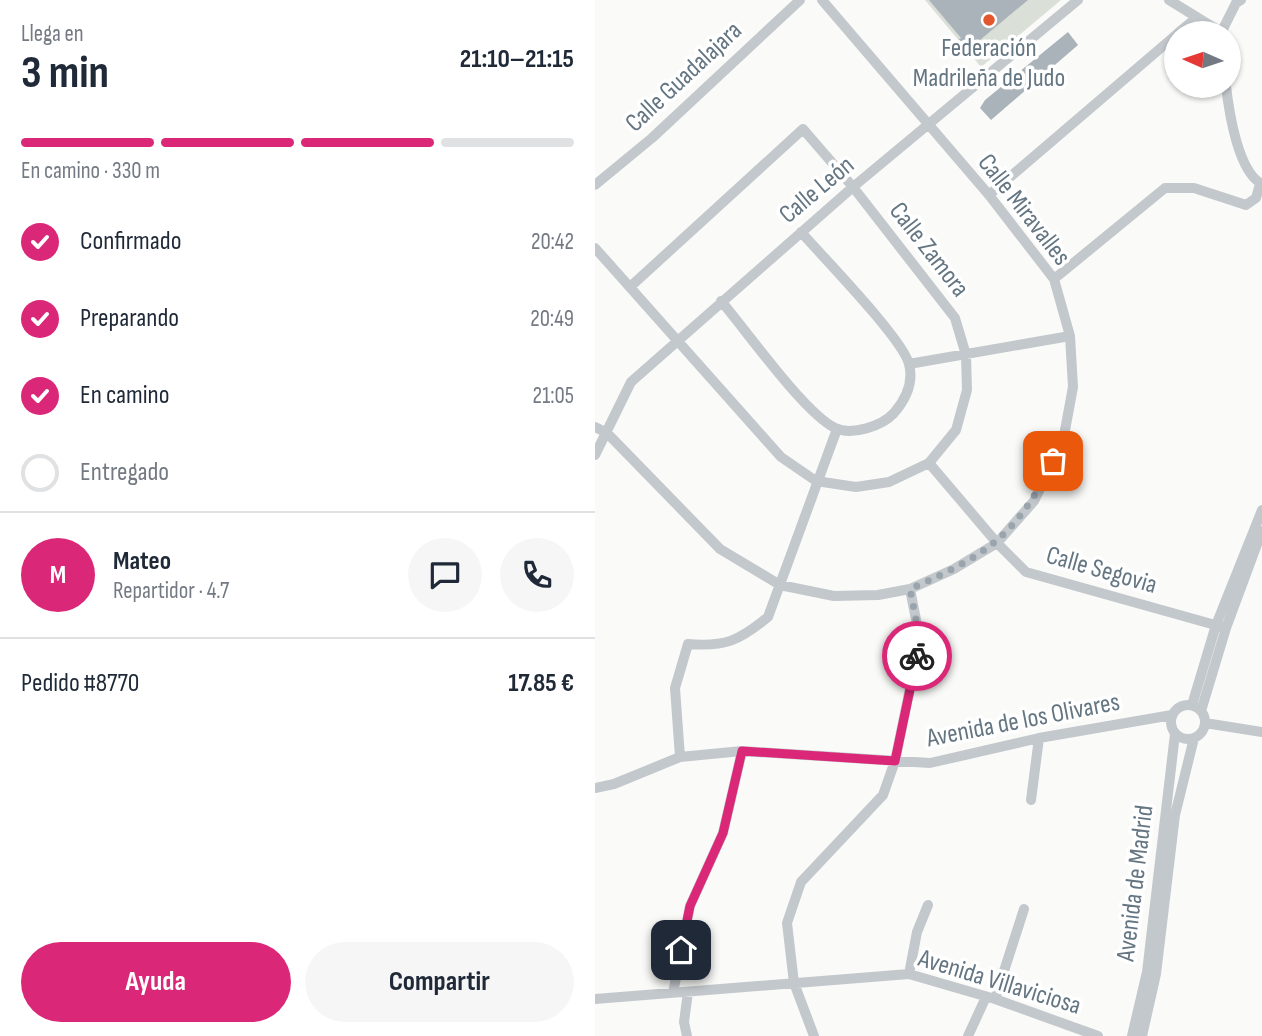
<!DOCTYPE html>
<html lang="es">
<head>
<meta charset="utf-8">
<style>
	body { margin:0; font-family:"Sofia Sans Condensed",sans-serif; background:#f6f6f7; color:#1f2937; height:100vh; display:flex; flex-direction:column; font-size:26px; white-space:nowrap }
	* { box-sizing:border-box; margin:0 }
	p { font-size:23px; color:#747a83 }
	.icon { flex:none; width:38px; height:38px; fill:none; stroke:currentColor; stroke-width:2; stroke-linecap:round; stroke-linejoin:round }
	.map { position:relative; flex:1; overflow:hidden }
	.drawer { display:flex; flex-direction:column; background:#fff; width:595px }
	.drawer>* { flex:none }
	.needle { width:46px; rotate:273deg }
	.controls { position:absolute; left:569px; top:21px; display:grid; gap:14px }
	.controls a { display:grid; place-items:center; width:77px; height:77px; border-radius:50%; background:#fff; box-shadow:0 2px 5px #0004; font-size:35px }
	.pin { position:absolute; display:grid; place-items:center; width:60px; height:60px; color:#fff; margin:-30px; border-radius:14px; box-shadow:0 4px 10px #0006 }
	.courier { position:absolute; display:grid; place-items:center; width:70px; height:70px; margin:-35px; border:5px solid #db2777; border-radius:50%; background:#fff; color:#222; box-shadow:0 2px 9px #0007 }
	.overview em { font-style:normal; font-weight:700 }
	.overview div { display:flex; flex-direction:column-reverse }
	.overview { display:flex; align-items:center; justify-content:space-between; height:119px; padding:0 21px }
	h1 { font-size:46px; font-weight:700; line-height:52px }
	.bar { display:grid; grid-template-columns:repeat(4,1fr); gap:10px 7px; align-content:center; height:84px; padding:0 21px }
	.bar i { height:9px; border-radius:5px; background:#e0e1e3 }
	.bar .on { background:#db2777 }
	.bar p { grid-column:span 4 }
	.line { display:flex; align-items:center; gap:18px; padding:0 21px; border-top:2px solid #e0e1e3 }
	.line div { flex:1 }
	.round { display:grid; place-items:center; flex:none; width:74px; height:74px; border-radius:37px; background:#f6f6f7 }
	ol { padding:0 21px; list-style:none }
	li { display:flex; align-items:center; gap:21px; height:77px }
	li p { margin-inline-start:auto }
	li .icon { padding:7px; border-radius:50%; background:#db2777; color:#fff; stroke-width:4 }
	li:last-child { color:#747a83 }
	li i { width:38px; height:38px; border:4px solid #e0e1e3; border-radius:50% }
	.action { display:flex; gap:14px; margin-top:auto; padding:14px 21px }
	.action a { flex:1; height:80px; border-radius:42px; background:#db2777; color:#fff; font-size:28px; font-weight:700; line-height:80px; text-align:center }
	.action a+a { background:#f6f6f7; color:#1f2937 }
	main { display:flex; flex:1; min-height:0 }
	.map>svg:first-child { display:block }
</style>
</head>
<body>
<main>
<section class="drawer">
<div class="overview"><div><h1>3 min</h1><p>Llega en</p></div><em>21:10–21:15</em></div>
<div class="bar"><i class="on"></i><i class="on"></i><i class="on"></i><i></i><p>En camino · 330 m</p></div>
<ol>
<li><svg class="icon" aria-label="check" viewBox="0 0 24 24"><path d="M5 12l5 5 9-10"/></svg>Confirmado<p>20:42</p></li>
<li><svg class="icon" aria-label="check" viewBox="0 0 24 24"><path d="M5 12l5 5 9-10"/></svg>Preparando<p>20:49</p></li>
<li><svg class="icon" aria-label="check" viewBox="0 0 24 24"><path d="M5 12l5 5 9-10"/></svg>En camino<p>21:05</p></li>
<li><i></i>Entregado</li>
</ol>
<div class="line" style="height:126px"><b class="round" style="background:#db2777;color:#fff">M</b><div><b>Mateo</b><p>Repartidor · 4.7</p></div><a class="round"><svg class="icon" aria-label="chat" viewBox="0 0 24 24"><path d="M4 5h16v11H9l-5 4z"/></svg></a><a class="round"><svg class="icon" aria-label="phone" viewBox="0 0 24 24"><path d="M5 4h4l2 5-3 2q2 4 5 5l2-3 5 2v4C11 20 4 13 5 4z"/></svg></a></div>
<div class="line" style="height:91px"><div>Pedido #8770</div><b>17.85 €</b></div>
<div class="action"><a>Ayuda</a><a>Compartir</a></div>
</section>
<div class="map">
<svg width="667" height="1036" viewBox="0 0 667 1036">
	<rect width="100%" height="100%" fill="#fafaf8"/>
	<path fill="#dadfd7" d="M330,0h136l-80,67z"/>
	<path fill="#aab3b9" d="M334,0h99l-48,40 4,6 -11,12 -15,-18 3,-2z
		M473,32l10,13 -87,75 -11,-12 5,-8z"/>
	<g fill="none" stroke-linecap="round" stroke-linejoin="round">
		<path stroke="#c3c8cc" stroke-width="10" d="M574,0l52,32
			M583,33l18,-15
			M626,33l15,-30 5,-3
			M631,86c3,26 12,86 36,98
			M0,185l57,-47 148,-138
			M394,195l187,-160
			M0,248l186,209 35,24 40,6 33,-5 40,-19 27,-33 11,-40 -1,-35 -11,-37 -102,-131 -50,-58 -173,158
			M459,279l111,-91h29l52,17 10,-7 4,-14
			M126,301c25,29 83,112 114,127 17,8 47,-2 59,-15 12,-14 20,-30 15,-49 -6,-25 -87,-108 -108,-132
			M314,364l161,-28
			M0,427l12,6 113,116 60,36 54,11 44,-1 32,-6 44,-20 43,-26 37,-42 29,-60 10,-54 -3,-51 -16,-57 -65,-84 -167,-195
			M0,455l36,-73 222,-195 225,-187
			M334,463l68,80 29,29 200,56
			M576 722a17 17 0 1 1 34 0a17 17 0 1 1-34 0Z
			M597,705l24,-80 46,-115
			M606,711l25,-83 36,-97
			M610,723l57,9
			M85,757l-5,-69 13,-44c37,3 51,-3 80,-27l69,-188
			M0,788l19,-4 66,-27 62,-6 188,12 109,-25 133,-23
			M436,800l8,-62
			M314,974l8,-42 11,-27
			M78,993l17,-87 33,-73 19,-82
			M0,999l314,-25 86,25 103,37
			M400,999l29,-90
			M92,1036l-3,-14 4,-30
			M219,1036l-20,-53 -7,-60 14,-41 82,-87 12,-34 25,-121 -10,-51
			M373,1036l18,-39
			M537,1036l15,-64 28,-238
			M547,1036l14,-62 19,-159 19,-77"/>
	</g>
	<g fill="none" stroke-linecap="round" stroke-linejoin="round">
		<path stroke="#99a4ac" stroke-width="7" stroke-dasharray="0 12.6" d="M322,656l3,-16 -10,-51c75,-33 107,-53 143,-128"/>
		<path stroke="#db2777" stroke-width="9" d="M86,950l9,-44 33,-73 19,-82 153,10 22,-105"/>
	</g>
	<circle fill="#e4572e" stroke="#fff" stroke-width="2.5" cx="394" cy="20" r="7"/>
	<g text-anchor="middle" stroke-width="7" stroke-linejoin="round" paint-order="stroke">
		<g font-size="26" fill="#657683" stroke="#fff">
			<text x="394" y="56">Federación<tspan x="394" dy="30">Madrileña de Judo</tspan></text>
		</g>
		<g font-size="26" fill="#657683" stroke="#fff">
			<text transform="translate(88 76) rotate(-43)" y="9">Calle Guadalajara</text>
			<text transform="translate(221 189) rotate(-40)" y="9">Calle León</text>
			<text transform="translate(430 209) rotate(52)" y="9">Calle Miravalles</text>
			<text transform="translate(335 249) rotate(52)" y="9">Calle Zamora</text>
			<text transform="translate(507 569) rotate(16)" y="9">Calle Segovia</text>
			<text transform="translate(428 719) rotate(-11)" y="9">Avenida de los Olivares</text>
			<text transform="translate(539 883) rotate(-83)" y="9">Avenida de Madrid</text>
			<text transform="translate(405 981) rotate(17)" y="9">Avenida Villaviciosa</text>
		</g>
	</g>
</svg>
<div class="controls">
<a><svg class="needle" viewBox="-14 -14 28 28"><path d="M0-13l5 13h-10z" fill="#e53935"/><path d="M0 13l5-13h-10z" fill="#747a83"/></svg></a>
</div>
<div class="pin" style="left:458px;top:461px;background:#ea580c"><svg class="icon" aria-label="bag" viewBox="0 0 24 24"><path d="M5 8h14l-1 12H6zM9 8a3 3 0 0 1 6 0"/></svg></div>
<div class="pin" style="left:86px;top:950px;background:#1f2937"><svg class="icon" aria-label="home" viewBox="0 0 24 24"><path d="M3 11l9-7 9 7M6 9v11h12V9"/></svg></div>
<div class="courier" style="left:322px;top:656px"><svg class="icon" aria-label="bike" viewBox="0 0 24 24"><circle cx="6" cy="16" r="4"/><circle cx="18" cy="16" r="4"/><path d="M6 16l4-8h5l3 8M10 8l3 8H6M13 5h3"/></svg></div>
</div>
</main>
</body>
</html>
